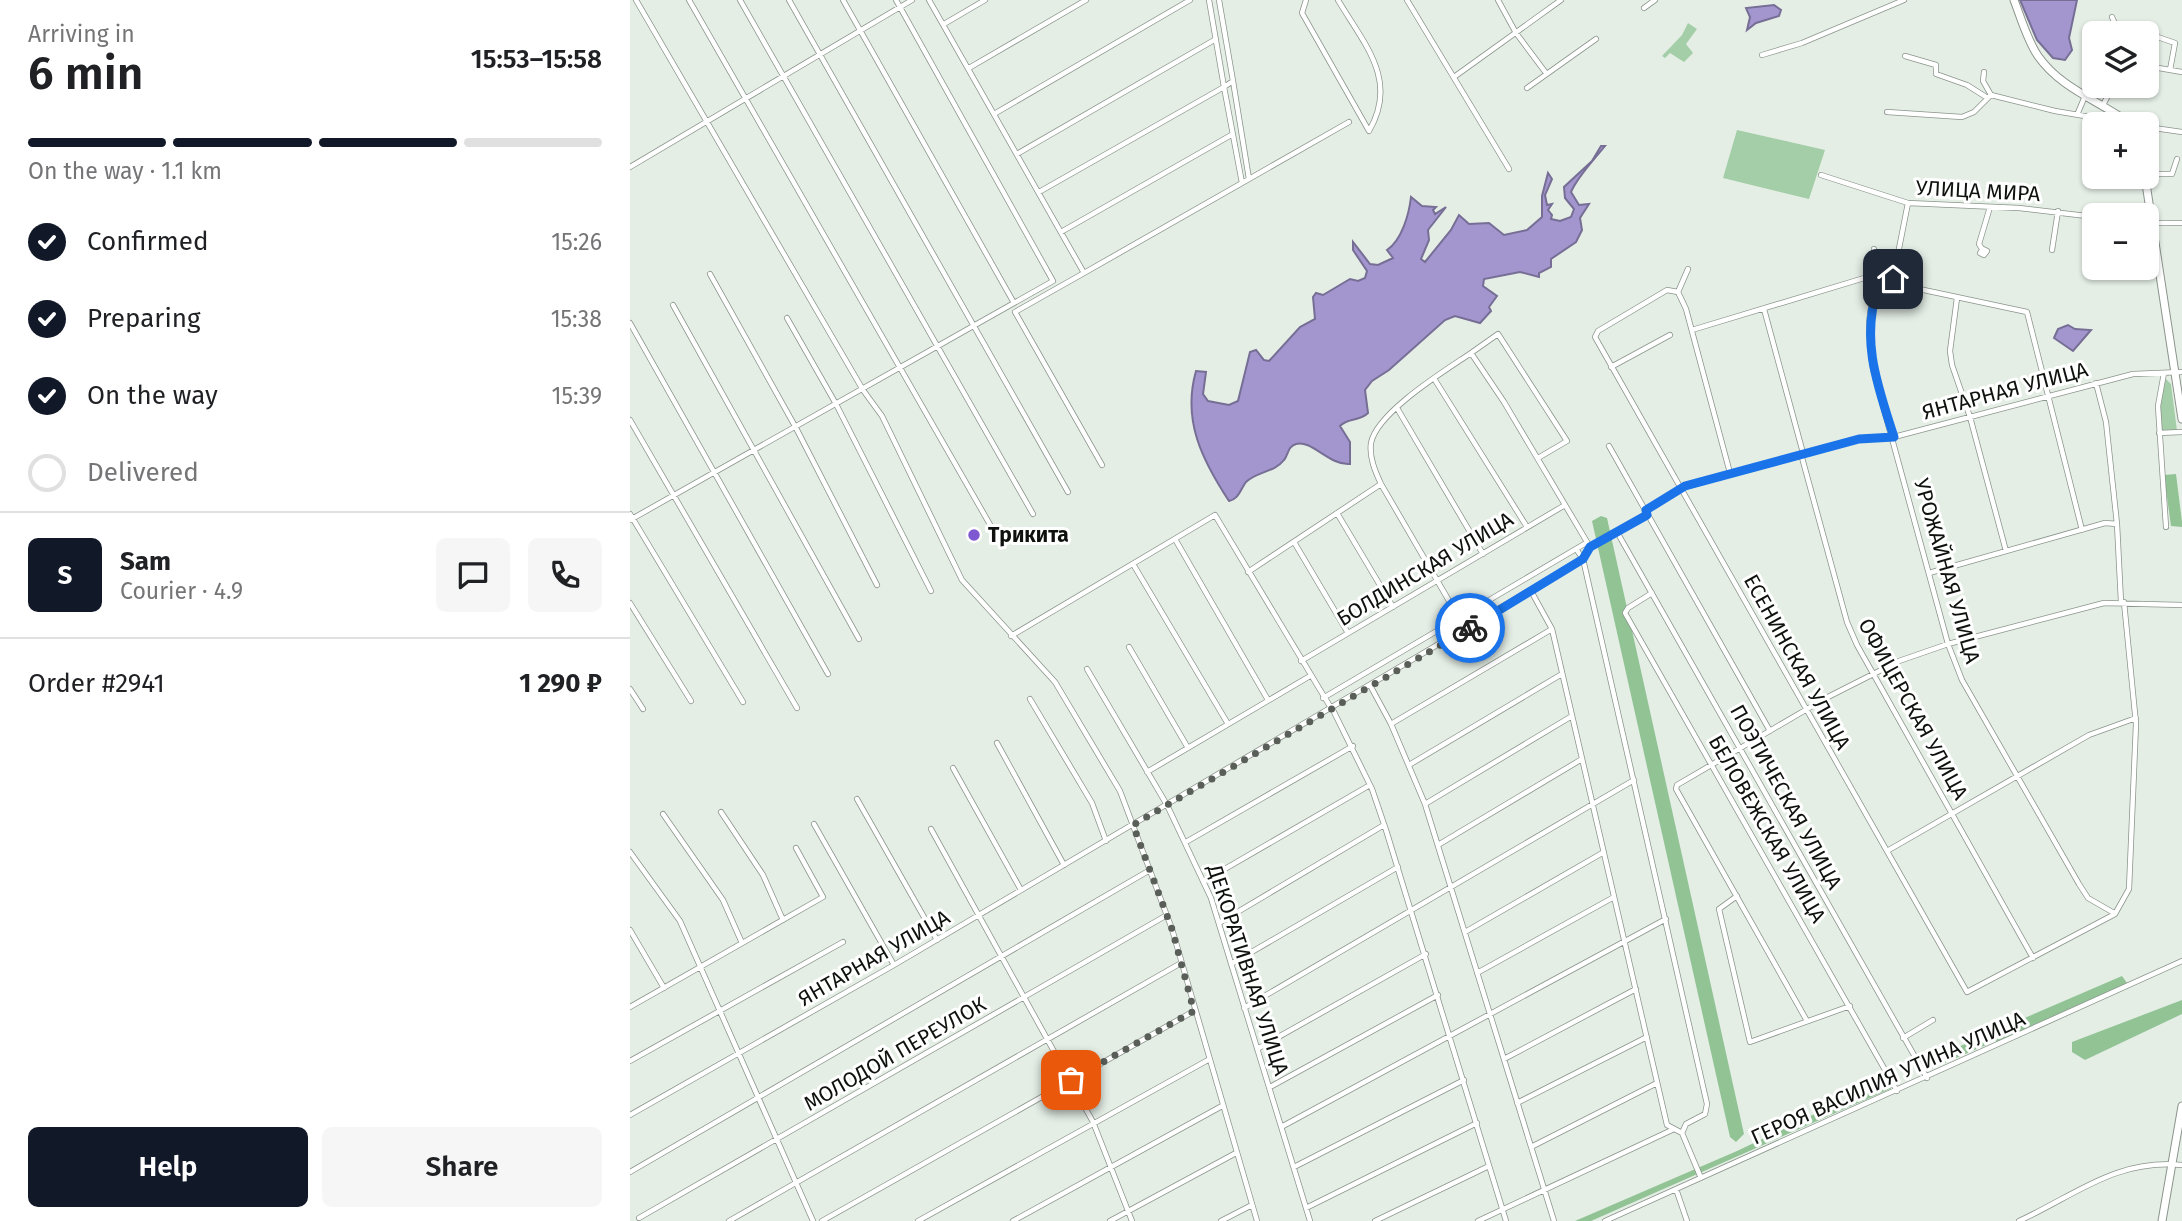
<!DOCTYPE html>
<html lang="en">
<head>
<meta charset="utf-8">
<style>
	body { margin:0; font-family:"Fira Sans",sans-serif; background:#f6f6f6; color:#202124; height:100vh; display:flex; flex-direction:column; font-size:26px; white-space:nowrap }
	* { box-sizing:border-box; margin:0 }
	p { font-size:23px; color:#757577 }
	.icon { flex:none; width:38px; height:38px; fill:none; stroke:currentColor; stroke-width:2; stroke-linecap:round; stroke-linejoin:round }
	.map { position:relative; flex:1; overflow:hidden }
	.sheet { display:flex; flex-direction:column; background:#fff; width:630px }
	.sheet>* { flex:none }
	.buttons { position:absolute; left:1452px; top:21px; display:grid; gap:14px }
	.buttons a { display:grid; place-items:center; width:77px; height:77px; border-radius:10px; background:#fff; box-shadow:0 2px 5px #0004; font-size:35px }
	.pin { position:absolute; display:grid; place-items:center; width:60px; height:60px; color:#fff; margin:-30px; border-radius:14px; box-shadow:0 4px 10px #0006 }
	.courier { position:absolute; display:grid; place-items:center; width:70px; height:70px; margin:-35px; border:5px solid #1a73e8; border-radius:50%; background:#fff; color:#222; box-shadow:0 2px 9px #0007 }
	.overview em { font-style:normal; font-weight:600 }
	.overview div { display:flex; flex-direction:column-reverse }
	.overview { display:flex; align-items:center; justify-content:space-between; height:119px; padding:0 28px }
	h1 { font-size:46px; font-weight:600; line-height:52px }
	.bar { display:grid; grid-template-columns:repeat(4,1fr); gap:10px 7px; align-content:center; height:84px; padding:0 28px }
	.bar i { height:9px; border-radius:5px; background:#e0e0e0 }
	.bar .on { background:#111827 }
	.bar p { grid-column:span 4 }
	.line { display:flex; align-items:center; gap:18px; padding:0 28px; border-top:2px solid #e0e0e0 }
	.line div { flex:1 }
	.round { display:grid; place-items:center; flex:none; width:74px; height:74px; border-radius:10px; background:#f6f6f6 }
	ol { padding:0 28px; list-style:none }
	li { display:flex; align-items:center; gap:21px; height:77px }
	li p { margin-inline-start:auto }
	li .icon { padding:7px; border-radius:50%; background:#111827; color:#fff; stroke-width:4 }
	li:last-child { color:#757577 }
	li i { width:38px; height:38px; border:4px solid #e0e0e0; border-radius:50% }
	.primary-button { display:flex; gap:14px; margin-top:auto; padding:14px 28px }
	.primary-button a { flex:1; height:80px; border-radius:10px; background:#111827; color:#fff; font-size:28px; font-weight:600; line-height:80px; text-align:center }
	.primary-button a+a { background:#f6f6f6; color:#202124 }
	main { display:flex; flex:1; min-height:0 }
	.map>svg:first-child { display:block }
</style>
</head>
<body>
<main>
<section class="sheet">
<div class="overview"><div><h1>6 min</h1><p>Arriving in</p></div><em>15:53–15:58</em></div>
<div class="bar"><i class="on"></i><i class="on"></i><i class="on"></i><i></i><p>On the way · 1.1 km</p></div>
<ol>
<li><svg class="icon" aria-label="check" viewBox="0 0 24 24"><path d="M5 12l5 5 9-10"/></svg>Confirmed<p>15:26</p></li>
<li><svg class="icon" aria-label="check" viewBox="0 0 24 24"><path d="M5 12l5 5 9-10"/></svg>Preparing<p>15:38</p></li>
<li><svg class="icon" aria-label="check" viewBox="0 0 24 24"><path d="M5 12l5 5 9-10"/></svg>On the way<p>15:39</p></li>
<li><i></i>Delivered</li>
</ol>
<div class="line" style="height:126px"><b class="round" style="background:#111827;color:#fff">S</b><div><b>Sam</b><p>Courier · 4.9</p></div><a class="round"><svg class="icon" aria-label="chat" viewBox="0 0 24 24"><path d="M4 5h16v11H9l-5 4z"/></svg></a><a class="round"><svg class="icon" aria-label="phone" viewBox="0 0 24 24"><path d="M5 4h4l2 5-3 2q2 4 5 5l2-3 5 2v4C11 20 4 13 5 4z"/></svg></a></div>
<div class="line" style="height:91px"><div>Order #2941</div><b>1 290 ₽</b></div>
<div class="primary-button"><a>Help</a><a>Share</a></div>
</section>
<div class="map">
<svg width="1552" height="1221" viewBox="0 0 1552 1221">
	<rect width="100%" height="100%" fill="#e4eee5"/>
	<path fill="#a4cea7" d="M1058,23l9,6 -11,15 7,9 -9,9 -14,-9 -5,5 -3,-2 20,-21z
		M1107,130l88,20 -16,49 -86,-21z
		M1536,379l5,5 6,47 -16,1 -1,-35z"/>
	<path fill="#91c395" d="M1546,474l6,48v5l-11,-1 -7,-51z
		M971,516l6,2 137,616 -8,8 -6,-5 -138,-616z
		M1492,976l5,7 -131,59 -4,-10z
		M1552,1000v14l-97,46 -13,-8v-10z
		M1352,1036l4,9 -58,25 -4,-7z
		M1258,1079l4,9 -301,133h-16l162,-70z"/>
	<path fill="#a396cf" stroke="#766e95" stroke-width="2" d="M1390,0h57l-8,38 3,12 -7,10 -12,-2 -16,-18z
		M1144,5l7,5 -2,6 -23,7 -9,7 3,-13 -4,-9z
		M971,146h4c-12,15 -27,30 -34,46l8,13 10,-1 -9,14 2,12 -6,12 -25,17v8l-12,6v4l-19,-5 -36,7 -1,7 14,10 -8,11 2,4 -11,12 -25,-7 -10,4 -56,50 -17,11 -7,9 3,23c-9,9 -19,4 -28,13l10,16v22c-20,2 -39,-25 -54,-20 -9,3 -7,10 -12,16 -9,12 -28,12 -38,22 -6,8 -7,17 -17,19 -27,-41 -47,-81 -33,-130l10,1 -3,22 5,7 21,4 9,-4 12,-49 6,-2 8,10 5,1 31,-34 15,-8 -2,-22 3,-4 7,2 27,-16 8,2 7,-3 2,-7 -14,-21v-8l17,22 8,1 15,-7 -6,-8c15,-10 22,-36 24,-53l11,9 14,1 -3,3 2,4 11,-7 -18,23 1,10 -8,19 4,3 26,-32 8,-15 10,9 20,-1 15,12 23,-5 15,-13v-21l6,-23 4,6 -7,16 2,10 5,-1 -4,6 4,5 -1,4 9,2 11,-4 3,-8 -9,-11 -1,-11 28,-26z
		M1438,325l7,4 16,1 -18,21 -19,-13 4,-9z"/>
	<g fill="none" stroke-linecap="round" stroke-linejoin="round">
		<g stroke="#8b948c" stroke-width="6">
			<path id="street" d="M6,0l227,390 19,26 80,164 93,102 65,109 52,138 85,292
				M59,0l311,542
				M110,0l293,514
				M159,0l279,492
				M213,0l171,303
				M299,0l155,273 -69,39 87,153
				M579,0l15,87 9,-6 -14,-81
				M676,0l-4,13 67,118c30,-51 -5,-87 -31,-131
				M777,0l102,169
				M868,0l18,33 30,40
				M1014,8l11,-8
				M1482,17l7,16
				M314,24l41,-24
				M1488,27l8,-1 49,17 -5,27
				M1132,55l40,-12 102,-43
				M1275,56l31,9v9l31,11 19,12
				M1517,66l35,6
				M339,68l117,-68
				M1354,72l-1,9 8,14
				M824,77l107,-77
				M603,81l16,98
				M897,88l69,-49
				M1472,107l11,-21
				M1257,112l75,5 12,-5 17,-17 64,16 71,12
				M364,114l196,-114
				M1447,115l8,-19
				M1517,127l35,5
				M387,154l199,-115
				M0,167l282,-167
				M1517,174h25l5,-15
				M1191,175l87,28 111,5 76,9
				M409,192l185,-105 18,96
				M1278,203l-15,76c-32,13 -24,62 -20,90l75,275 14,36 117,204 9,14 26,15
				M1521,223h31
				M431,232l172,-98
				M1244,249l3,11 10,12
				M1352,249l-3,-5 11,-37
				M1353,249l4,2 -3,4 -4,-2z
				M1422,250l6,-39
				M454,273l265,-151
				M80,274l86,154 81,157
				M1263,279l12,7 122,26 55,218
				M1048,292l-11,-2 -69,41 -3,6 372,655 148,-78 14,-25 7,-165 -12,-122
				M1048,292l8,17 44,164
				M1048,292l10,-23
				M1327,298l-7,53 2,14 18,52 36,134
				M43,305l186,334
				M1134,309l39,144
				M157,318l49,86 95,187
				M0,323l198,351
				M1062,330l202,-61
				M841,353l27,-19 69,107 -29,17
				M981,367l59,-32
				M1534,373l-6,33 8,121
				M805,380l92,147
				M1466,383l10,39 11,102
				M767,408l86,146
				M0,420l167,288
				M1529,433l23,-1
				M979,446l161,285
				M1171,454l46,168 10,23 176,313
				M1051,488l178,-49 35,-2 239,-63 49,-2
				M1017,510l35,-21
				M707,513l56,94
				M0,514l113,188
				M0,520l423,-239 -157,-281
				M987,532l310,546
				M545,539l93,161
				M664,542l54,91
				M946,549l7,10 124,545 -2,10 -19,10 -4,9 19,45
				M503,564l95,160
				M618,572l133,-88
				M1299,573l176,-50 12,1 4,78
				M901,591l21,38 115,496 15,8
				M1022,593l-24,15 -3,5 272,478
				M0,603l61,98
				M829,618l-78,-134c-6,-13 -12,-27 -10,-41 6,-31 75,-73 100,-90l33,49 86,145
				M381,636l204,-121 116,193
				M499,647l59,101
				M671,661l264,-156
				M457,669l80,136 44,93 99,323
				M741,687l20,37 34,80 129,417
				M0,689l13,20
				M693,698l263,-155
				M400,699l62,104 14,38
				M702,708l40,81 14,41 120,391
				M761,724l161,-95
				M367,743l67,122
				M779,765l153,-91
				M323,768l68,122
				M517,772l163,-96
				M227,799l80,141
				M795,804l147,-88
				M91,812l42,63 20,45
				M33,814l60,86 19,43
				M184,824l80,141
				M301,829l162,293 39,99
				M556,842l167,-96
				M808,845l144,-86
				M1257,851l202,-116 47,-17
				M0,852l50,69 133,300
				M574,881l166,-96
				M1107,896l-18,13 31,133 100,-36
				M589,923l165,-98
				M0,930l34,58
				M835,932l139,-80
				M601,964l167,-97
				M847,973l137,-76
				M0,1007l193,-110 -27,-49
				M614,1008l390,-228
				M1177,1021l-131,-232 1,-4 149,-87 73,-37 49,-17 156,-41 78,2
				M1273,1038l30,-18
				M627,1049l169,-95
				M874,1059l132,-70
				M0,1061l213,-119
				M640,1087l168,-92
				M887,1103l130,-66
				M0,1115l264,-150 689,-406 7,-12 57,-32
				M653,1126l383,-207
				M901,1147l126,-64
				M664,1167l170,-87
				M0,1172l520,-302
				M1046,1189l11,32
				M676,1208l171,-85
				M9,1218l528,-303
				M99,1221l452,-258
				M192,1221l372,-210
				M288,1221l290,-161
				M383,1221l209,-115
				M480,1221l126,-68
				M591,1221l31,-16
				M745,1221l114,-55
				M848,1221l196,-92
				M975,1221l577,-260
				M1389,1221c57,-26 96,-62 163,-56"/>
		</g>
		<g stroke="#8b948c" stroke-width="9">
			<path id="secondary" d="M1384,0c7,18 13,40 24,56 23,33 62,45 93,68
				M1515,177l37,242
				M1532,1221l20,-115"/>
		</g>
		<use href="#street" stroke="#fff" stroke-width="4.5"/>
		<use href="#secondary" stroke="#fff" stroke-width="7"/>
	</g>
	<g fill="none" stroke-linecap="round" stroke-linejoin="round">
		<path stroke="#595e59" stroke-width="7" stroke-dasharray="0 12.6" d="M441,1080l123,-69 -22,-82 -39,-104 337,-197"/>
		<path stroke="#1a73e8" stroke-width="9" d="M840,628l113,-69 7,-12 57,-32 -1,-5 39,-24 174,-47 35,-2c-16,-50 -34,-97 -16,-149l15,-9"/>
	</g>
	<circle fill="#7e58d1" stroke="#fff" stroke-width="2.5" cx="344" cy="535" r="7"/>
	<g text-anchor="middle" stroke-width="6" stroke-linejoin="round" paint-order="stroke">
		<g font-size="21" fill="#0e110e" stroke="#fff">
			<text transform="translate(1348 191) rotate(3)" y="7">УЛИЦА МИРА</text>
			<text transform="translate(1375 391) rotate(-15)" y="7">ЯНТАРНАЯ УЛИЦА</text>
			<text transform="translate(795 569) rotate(-31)" y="7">БОЛДИНСКАЯ УЛИЦА</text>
			<text transform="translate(1317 571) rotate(74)" y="7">УРОЖАЙНАЯ УЛИЦА</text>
			<text transform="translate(1167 662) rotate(61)" y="7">ЕСЕНИНСКАЯ УЛИЦА</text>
			<text transform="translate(1283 709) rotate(61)" y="7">ОФИЦЕРСКАЯ УЛИЦА</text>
			<text transform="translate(1156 797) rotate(61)" y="7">ПОЭТИЧЕСКАЯ УЛИЦА</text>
			<text transform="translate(1137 829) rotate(60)" y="7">БЕЛОВЕЖСКАЯ УЛИЦА</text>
			<text transform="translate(244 958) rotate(-30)" y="7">ЯНТАРНАЯ УЛИЦА</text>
			<text transform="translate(618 970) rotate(72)" y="7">ДЕКОРАТИВНАЯ УЛИЦА</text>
			<text transform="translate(265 1054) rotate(-30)" y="7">МОЛОДОЙ ПЕРЕУЛОК</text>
			<text transform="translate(1258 1078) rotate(-24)" y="7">ГЕРОЯ ВАСИЛИЯ УТИНА УЛИЦА</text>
		</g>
		<g font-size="21" font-weight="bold" fill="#0e110e" stroke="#fff" text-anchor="start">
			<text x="358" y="542">Трикита</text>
		</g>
	</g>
</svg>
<div class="buttons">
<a><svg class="icon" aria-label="layers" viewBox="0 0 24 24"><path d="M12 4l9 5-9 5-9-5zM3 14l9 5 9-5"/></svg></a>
<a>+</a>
<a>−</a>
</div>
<div class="pin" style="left:441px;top:1080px;background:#ea580c"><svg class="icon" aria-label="bag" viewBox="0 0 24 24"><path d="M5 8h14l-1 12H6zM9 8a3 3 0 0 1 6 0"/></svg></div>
<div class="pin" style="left:1263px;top:279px;background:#1f2937"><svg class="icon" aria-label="home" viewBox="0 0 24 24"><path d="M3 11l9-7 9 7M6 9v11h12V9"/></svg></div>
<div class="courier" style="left:840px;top:628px"><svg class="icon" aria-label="bike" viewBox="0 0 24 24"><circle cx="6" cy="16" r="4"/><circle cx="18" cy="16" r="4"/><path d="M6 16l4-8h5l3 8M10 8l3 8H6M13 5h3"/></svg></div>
</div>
</main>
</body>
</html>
